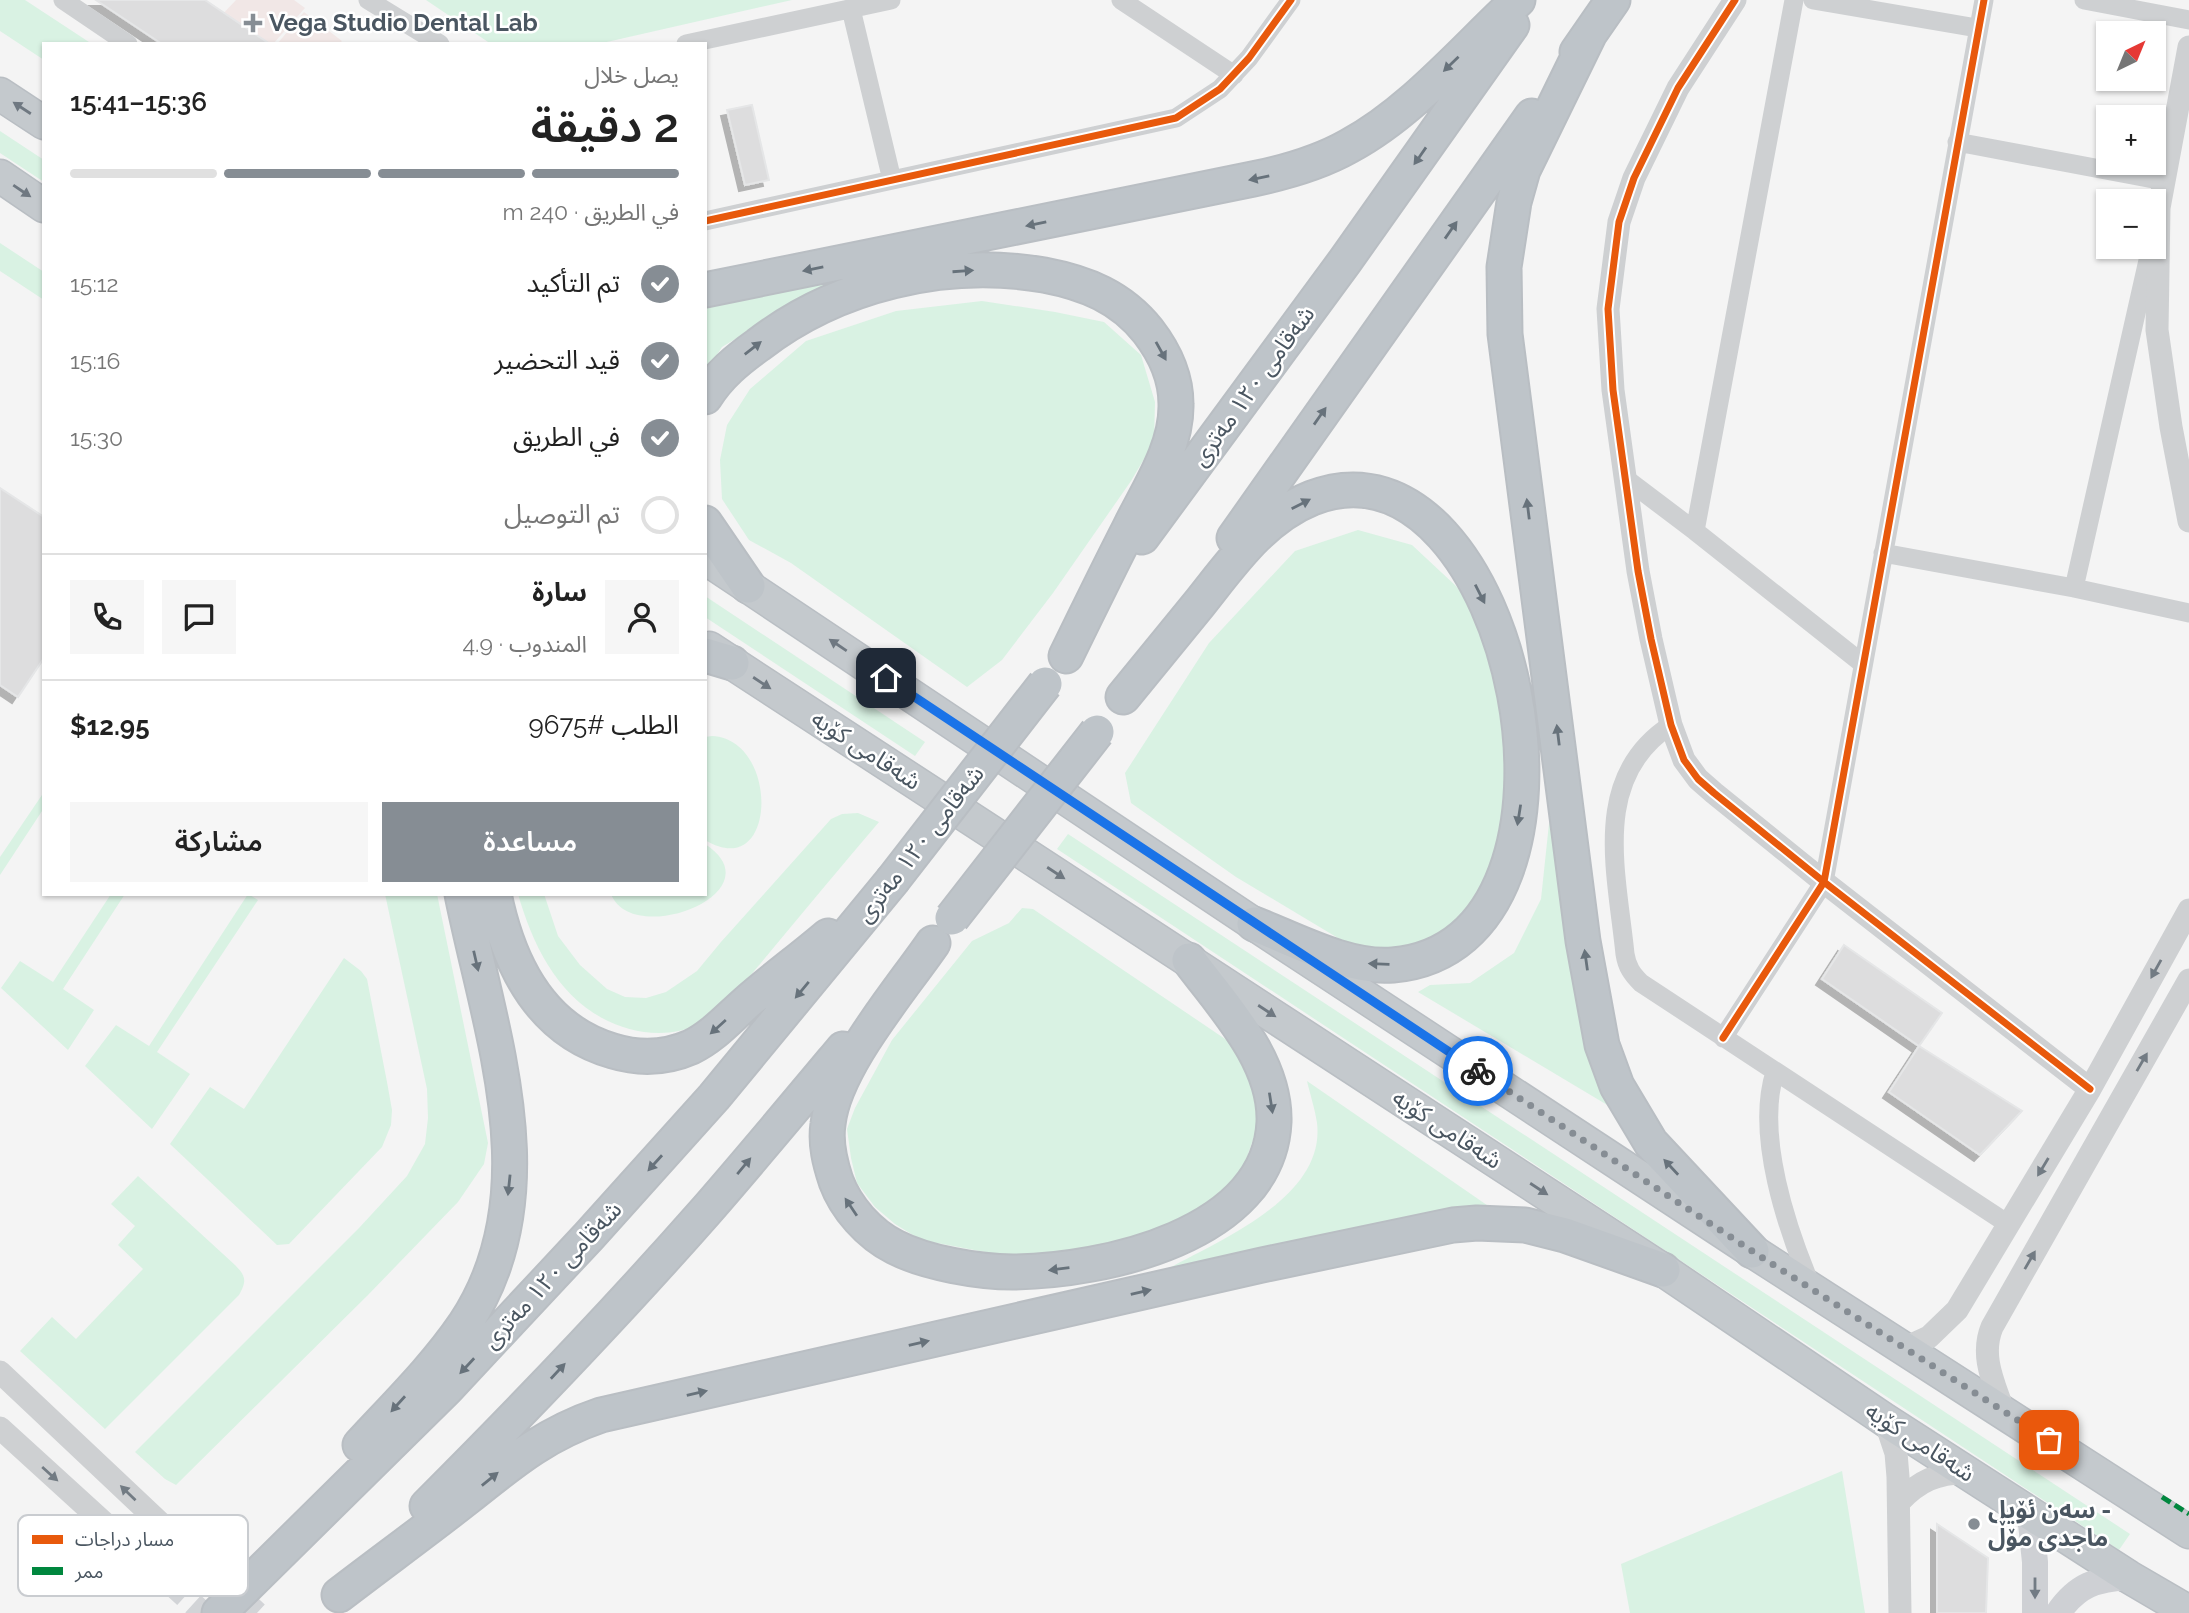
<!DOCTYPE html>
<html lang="ar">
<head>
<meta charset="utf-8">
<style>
	body { margin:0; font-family:Raleway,"Noto Sans Arabic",sans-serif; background:#f6f6f6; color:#222; direction:rtl; height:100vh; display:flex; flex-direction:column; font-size:26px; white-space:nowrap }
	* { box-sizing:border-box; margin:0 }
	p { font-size:23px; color:#767676 }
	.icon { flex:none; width:38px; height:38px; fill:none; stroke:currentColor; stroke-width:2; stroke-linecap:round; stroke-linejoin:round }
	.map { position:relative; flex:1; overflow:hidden; direction:ltr }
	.details { position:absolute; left:42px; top:42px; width:665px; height:854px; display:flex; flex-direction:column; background:#fff; border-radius:0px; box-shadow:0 2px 5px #0004; direction:rtl }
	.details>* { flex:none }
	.needle { width:46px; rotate:43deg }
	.fabs { position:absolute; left:2096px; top:21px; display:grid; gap:14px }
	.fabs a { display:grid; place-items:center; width:70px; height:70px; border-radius:0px; background:#fff; box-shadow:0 2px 5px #0004; font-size:35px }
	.pin { position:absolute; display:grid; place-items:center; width:60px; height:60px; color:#fff; margin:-30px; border-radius:14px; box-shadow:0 4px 10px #0006 }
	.courier { position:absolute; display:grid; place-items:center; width:70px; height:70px; margin:-35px; border:5px solid #1a73e8; border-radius:50%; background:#fff; color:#222; box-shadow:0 2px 9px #0007 }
	.summary em { font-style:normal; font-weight:600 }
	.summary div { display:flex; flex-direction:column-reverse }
	.summary { display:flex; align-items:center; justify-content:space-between; height:119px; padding:0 28px }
	h1 { font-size:46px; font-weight:600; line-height:52px }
	.bar { display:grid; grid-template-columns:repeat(4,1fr); gap:10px 7px; align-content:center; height:84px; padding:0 28px }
	.bar i { height:9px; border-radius:5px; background:#e0e0e0 }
	.bar .on { background:#868d94 }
	.bar p { grid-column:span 4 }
	.line { display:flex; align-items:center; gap:18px; padding:0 28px; border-top:2px solid #e0e0e0 }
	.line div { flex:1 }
	.round { display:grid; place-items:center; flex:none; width:74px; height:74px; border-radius:0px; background:#f6f6f6 }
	ol { padding:0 28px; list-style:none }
	li { display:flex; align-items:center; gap:21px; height:77px }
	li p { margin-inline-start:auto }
	li .icon { padding:7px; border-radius:50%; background:#868d94; color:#fff; stroke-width:4 }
	li:last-child { color:#767676 }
	li i { width:38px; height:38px; border:4px solid #e0e0e0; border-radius:50% }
	.action { display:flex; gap:14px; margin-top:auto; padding:14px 28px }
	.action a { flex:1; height:80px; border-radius:0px; background:#868d94; color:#fff; font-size:28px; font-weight:600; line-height:80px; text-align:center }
	.action a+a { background:#f6f6f6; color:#222 }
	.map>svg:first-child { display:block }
</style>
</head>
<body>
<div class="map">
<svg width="2189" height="1613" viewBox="0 0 2189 1613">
	<defs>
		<filter id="shadow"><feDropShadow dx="-6" dy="6" stdDeviation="0" flood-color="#0004"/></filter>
	</defs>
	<rect width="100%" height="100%" fill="#f4f4f4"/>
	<path fill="#f1e7e6" d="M236,0h58l11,8 -32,36h-65l-8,-6z
		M304,12l38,29 -3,3h-62z"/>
	<path fill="#d9f2e3" d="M0,0h25l67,44h-48v16l-44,-29z
		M426,0h366l-194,44h-107z
		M0,131l44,29v22l-44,-29z
		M0,243l44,29v28l-44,-29z
		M893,261l-141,68 -30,18 -17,26v-70z
		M982,301l73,11 49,10 37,33 14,47 -1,40 -23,39 -78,112 -51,67 -35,27 -176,-124 -42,-23 -27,-41 -2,-39 7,-35 23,-36 56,-48 90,-30z
		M1358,530l54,15 44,41 31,42 29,124 -15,126 -31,38 -43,30 -64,7 -127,-76 -105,-74 -6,-30 84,-130 86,-92z
		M705,596l220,146 -10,14 -210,-139z
		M712,736c68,3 66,148 -7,104v-103z
		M1553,786l66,326 -201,-120 12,-7 40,-2 44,-30 27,-54z
		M44,792v16l-44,67v-18z
		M858,813l21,9c-37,43 -73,87 -109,130 -16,19 -50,62 -71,72 -30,15 -68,10 -97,-6 -46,-25 -70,-75 -84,-124h26l14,42 22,29 27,24 18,8 21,1 20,-6 31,-21 24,-29 110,-123 11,-5z
		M1068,834l1062,700 -11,16 -1062,-701z
		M705,844c74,48 -73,105 -94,50h94z
		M111,894h14l-62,95 31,21 -26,40 -67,-62 19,-27 33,21z
		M248,894l10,6 -101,152 33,22 -38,55 -67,-63 31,-41 33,21z
		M385,894h52l51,249 -4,21 -26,38 -90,93 -192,190 -11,-6 -30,-27 224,-224 48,-52 18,-32 3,-26 -1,-29z
		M1022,908l11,1 204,138 24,43 -6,44 -14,40 -34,31 -33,18 -82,31 -70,5 -101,-19 -26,-16 -20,-17 -18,-24 -6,-25 -4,-29 8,-21 37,-68 80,-99 37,-18z
		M344,958l17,13 6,8 20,103 5,28 -1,15 -9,22 -93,97 -12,1 -107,-101 40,-57 34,22z
		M1307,1081l190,131 -335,60c53,-30 164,-73 155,-149 -2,-14 -7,-29 -10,-42z
		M138,1176l97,89c11,11 12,16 4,30l-134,134 -85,-78 32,-34 24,22 67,-70 -25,-24 17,-19 -24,-22z
		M1842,1471l23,142h-235l-9,-49z"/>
	<path fill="#ddddde" stroke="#e5e6e7" stroke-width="2" filter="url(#shadow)" d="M96,0h109l65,44h-108z
		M752,105l17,75 -24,5 -18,-75z
		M0,488l44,29v141l-26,39 -18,-12z
		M1844,945l98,68 -23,33 -97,-67z
		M1919,1046l103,65 -42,44 -91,-63z
		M1937,1524l51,34 -2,55h-49z"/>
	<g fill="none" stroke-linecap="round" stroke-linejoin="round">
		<path stroke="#d2d4d7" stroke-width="23" stroke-dasharray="23 11" stroke-linecap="butt" d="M193,1554l64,59
			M168,1581l35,32"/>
		<g stroke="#b9bec3" stroke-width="35">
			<path id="trunk" d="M0,94l44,29
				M0,176l44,30
				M705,558l549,366 498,327 437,281
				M709,648l954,622 222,150 244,157 60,35"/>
		</g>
		<g stroke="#b9bec3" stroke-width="37">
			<path id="motorway" d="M1589,35l-66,135 -9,32 -10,65 1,67 78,607 19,104 15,41 34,57 101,108
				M1577,52l36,-52
				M705,290l548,-111c34,-7 66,-16 96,-33 63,-34 116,-97 169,-146
				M705,397c14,-22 32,-37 53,-52 79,-61 187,-87 286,-70 42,8 77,22 104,56 17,22 28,46 28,73 1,44 -28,86 -46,123 -22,43 -43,86 -64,129
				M705,523l43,63
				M1142,537l203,-276 167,-236
				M1234,538l298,-422
				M705,655l27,8
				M1123,697c25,-31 51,-62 76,-93 32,-40 63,-86 113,-106 203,-79 310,447 81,467 -45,4 -98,-25 -139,-41
				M494,894c14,69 46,136 119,157 26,8 53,7 78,-4 21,-10 37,-28 54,-43 27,-24 56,-45 83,-68
				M933,943c-33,48 -99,124 -105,181 -3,20 2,39 8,57 10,27 33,53 59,66 31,16 84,25 118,25 90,-1 256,-36 261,-150 2,-62 -51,-116 -85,-162
				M360,1445c36,-39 75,-77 105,-121 87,-131 25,-291 -3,-430
				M427,1506c95,-95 189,-193 278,-294 47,-54 92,-108 138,-163
				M339,1595c43,-33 87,-65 129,-98 45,-36 77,-63 133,-82l661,-150 191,-40 24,-2 48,2 40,10 98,35
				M219,1613l227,-224 143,-153 125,-139 178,-216"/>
		</g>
		<path stroke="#ced0d2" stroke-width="19" d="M63,0l65,44
			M368,0l72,44
			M1121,0l113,75
			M1813,0l164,28
			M2084,0l105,20
			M851,9l41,171
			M686,44l205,-44
			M1957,142l207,39
			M705,221l471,-103 44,-29 29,-31 42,-58
			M1625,478l70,53 99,-531
			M1695,531l168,133
			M1883,553l191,35 115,25
			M2074,588l77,-341
			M1671,725c-81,52 -54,148 -46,229 2,13 7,20 16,29l367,241
			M1723,1038l101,-156 160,-882
			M1775,1072c-20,63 12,157 37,216"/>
		<path stroke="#ced0d2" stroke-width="23" d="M1735,0l-57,88 -44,90 -15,44 -11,87 5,81 25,181 13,68 20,86 13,35 14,19 16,14 110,89 266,207
			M2189,47l-30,161 -2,122 14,97 18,94
			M1905,1348l24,-11 28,-27 133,-221 99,-179
			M0,1372l193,182
			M2003,1410c-9,-27 -23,-54 -11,-83l197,-347
			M1885,1420l11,33 2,24 2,136
			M0,1428l168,153
			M1899,1502c21,-22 37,-28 67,-30"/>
		<path stroke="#ced0d4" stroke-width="26" d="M2030,1514l5,48v51
			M2058,1613c19,-28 38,-34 71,-36"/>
		<use href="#trunk" stroke="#c4c9cd" stroke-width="32"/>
		<use href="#motorway" stroke="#bec4c9" stroke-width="33"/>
		<g stroke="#b9bec3" stroke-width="37" stroke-linecap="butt">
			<path id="motorway-bridge" d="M892,881l153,-197
				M952,918l145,-186"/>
		</g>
		<use href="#motorway-bridge" stroke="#bec4c9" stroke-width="33"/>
		<path stroke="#00873e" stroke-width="5" stroke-dasharray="10 5" stroke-linecap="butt" d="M2162,1497l27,17"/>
		<g stroke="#fff" stroke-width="11">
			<path id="cycleway" d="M1735,0l-57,88 -44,90 -15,44 -11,87 5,81 25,181 13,68 20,86 13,35 14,19 16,14 110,89 266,207
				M705,221l471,-103 44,-29 29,-31 42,-58
				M1723,1038l101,-156 160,-882"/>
		</g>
		<use href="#cycleway" stroke="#e8590c" stroke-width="7"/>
	</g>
	<defs><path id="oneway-solid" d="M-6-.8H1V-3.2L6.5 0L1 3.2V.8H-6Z" transform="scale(1.75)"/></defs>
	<g fill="#67727b">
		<use href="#oneway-solid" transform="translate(1451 64) rotate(136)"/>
		<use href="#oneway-solid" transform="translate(1420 156) rotate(125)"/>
		<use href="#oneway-solid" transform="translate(1259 178) rotate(168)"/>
		<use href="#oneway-solid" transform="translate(1036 224) rotate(168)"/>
		<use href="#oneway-solid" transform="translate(1451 230) rotate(-55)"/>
		<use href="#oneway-solid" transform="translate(813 269) rotate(169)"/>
		<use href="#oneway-solid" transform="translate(963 271) rotate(-4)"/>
		<use href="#oneway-solid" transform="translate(753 348) rotate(-38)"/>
		<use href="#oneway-solid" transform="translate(1161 351) rotate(61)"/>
		<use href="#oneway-solid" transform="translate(1320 416) rotate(-55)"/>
		<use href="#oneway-solid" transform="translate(1301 504) rotate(-27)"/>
		<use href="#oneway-solid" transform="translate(1528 509) rotate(-97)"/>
		<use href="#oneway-solid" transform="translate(1480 594) rotate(63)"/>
		<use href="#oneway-solid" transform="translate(1558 735) rotate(-97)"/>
		<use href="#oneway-solid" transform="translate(1519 815) rotate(99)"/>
		<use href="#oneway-solid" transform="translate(1586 960) rotate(-98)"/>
		<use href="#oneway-solid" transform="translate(476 961) rotate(77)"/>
		<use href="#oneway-solid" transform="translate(1379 964) rotate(-178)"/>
		<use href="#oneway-solid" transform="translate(802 990) rotate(130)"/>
		<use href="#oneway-solid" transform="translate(718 1027) rotate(138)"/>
		<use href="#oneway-solid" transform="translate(1271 1103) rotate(81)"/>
		<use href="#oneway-solid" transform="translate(655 1163) rotate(132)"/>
		<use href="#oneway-solid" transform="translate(744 1166) rotate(-50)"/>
		<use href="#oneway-solid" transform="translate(1671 1167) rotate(-133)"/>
		<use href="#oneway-solid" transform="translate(509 1185) rotate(96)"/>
		<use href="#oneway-solid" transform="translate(851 1207) rotate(-124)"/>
		<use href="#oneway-solid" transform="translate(1059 1269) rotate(173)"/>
		<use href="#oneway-solid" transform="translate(1141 1292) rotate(-13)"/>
		<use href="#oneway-solid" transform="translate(919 1343) rotate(-13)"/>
		<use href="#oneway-solid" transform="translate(467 1366) rotate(133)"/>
		<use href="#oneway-solid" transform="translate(558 1371) rotate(-47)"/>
		<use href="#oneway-solid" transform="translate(697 1393) rotate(-13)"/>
		<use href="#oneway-solid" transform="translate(398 1404) rotate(132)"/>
		<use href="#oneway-solid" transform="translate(490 1479) rotate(-39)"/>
	</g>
	<g fill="#6f7881">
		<use href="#oneway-solid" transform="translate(22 108) rotate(-147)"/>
		<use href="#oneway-solid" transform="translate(22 191) rotate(34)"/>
		<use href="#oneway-solid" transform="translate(838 645) rotate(-146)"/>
		<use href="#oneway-solid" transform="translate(762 683) rotate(33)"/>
		<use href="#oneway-solid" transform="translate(1056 873) rotate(33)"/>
		<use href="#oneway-solid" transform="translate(1267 1011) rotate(33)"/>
		<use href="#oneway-solid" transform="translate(1539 1189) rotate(33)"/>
	</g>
	<g fill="#727b83">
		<use href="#oneway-solid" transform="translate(2156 969) rotate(119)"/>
		<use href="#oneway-solid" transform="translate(2142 1062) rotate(-60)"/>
		<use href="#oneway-solid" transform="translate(2043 1167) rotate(121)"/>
		<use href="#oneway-solid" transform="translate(2030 1260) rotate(-60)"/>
		<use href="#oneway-solid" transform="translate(50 1474) rotate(42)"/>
		<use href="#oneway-solid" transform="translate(128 1493) rotate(-136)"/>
	</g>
	<use fill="#727b84" href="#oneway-solid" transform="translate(2035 1588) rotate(90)"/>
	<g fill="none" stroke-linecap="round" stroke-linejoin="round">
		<path stroke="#868d94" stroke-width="7" stroke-dasharray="0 12.6" d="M1478,1071l274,180 297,189"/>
		<path stroke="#1a73e8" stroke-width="9" d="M886,678l592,393"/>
	</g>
	<g fill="#868d94" stroke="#fff" stroke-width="2.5">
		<path d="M249.5 12.5h7v7h7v7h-7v7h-7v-7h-7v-7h7z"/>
		<circle cx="1974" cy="1524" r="7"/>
	</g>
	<g text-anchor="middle" stroke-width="5" stroke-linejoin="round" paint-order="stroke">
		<g font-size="24" font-weight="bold" fill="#4a5661" stroke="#fff" text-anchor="start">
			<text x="269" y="31">Vega Studio Dental Lab</text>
			<text x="1988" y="1518">سەن ئۆیل -<tspan x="1988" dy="28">ماجدی مۆڵ</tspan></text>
		</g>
		<g font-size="24" fill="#4a5661" stroke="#fff">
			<text transform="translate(1253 386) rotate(-54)" y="8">شەقامی ١٢٠ مەتری</text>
			<text transform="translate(866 750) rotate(33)" y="8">شەقامی کۆیە</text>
			<text transform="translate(920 844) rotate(-52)" y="8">شەقامی ١٢٠ مەتری</text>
			<text transform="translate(1447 1129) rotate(33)" y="8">شەقامی کۆیە</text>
			<text transform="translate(552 1275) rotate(-47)" y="8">شەقامی ١٢٠ مەتری</text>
			<text transform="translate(1920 1442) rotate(33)" y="8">شەقامی کۆیە</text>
		</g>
	</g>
	<rect x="18" y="1515" width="230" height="81" rx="10" fill="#fff" stroke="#c9ccd0" stroke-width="2"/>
	<rect x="32" y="1535" width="31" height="9" fill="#e8590c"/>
	<rect x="32" y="1567" width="31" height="8" fill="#00873e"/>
	<g font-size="19" fill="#4a5661">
		<text x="75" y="1546">مسار دراجات</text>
		<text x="75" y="1578">ممر</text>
	</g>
</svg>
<div class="fabs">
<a><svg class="needle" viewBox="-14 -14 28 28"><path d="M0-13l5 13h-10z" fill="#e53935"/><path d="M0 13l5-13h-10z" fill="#767676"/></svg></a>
<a>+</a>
<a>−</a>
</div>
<div class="pin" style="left:2049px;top:1440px;background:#ea580c"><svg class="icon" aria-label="bag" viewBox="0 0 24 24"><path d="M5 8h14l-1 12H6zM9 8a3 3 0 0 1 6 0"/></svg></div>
<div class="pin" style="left:886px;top:678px;background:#1f2937"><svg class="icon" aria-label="home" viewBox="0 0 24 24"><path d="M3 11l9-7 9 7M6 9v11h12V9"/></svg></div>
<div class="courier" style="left:1478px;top:1071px"><svg class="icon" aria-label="bike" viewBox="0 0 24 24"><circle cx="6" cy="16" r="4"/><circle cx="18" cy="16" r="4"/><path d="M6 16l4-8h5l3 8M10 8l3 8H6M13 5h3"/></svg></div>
<section class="details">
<div class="summary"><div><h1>2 دقيقة</h1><p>يصل خلال</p></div><em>15:36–15:41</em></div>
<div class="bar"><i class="on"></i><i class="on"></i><i class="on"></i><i></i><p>في الطريق · 240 m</p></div>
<ol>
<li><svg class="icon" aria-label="check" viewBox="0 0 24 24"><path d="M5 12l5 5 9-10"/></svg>تم التأكيد<p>15:12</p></li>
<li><svg class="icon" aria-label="check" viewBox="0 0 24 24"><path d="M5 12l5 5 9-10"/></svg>قيد التحضير<p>15:16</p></li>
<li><svg class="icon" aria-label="check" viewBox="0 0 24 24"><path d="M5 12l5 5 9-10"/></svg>في الطريق<p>15:30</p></li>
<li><i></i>تم التوصيل</li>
</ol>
<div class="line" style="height:126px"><a class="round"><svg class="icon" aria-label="person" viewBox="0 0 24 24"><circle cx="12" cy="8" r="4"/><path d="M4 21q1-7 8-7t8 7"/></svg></a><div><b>سارة</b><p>المندوب · 4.9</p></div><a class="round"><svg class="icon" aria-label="chat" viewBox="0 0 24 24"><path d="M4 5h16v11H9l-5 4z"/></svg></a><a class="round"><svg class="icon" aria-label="phone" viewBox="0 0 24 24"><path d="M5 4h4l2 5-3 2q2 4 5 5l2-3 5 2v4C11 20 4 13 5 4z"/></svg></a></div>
<div class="line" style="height:91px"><div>الطلب #9675</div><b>$12.95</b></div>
<div class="action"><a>مساعدة</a><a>مشاركة</a></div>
</section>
</div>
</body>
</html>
